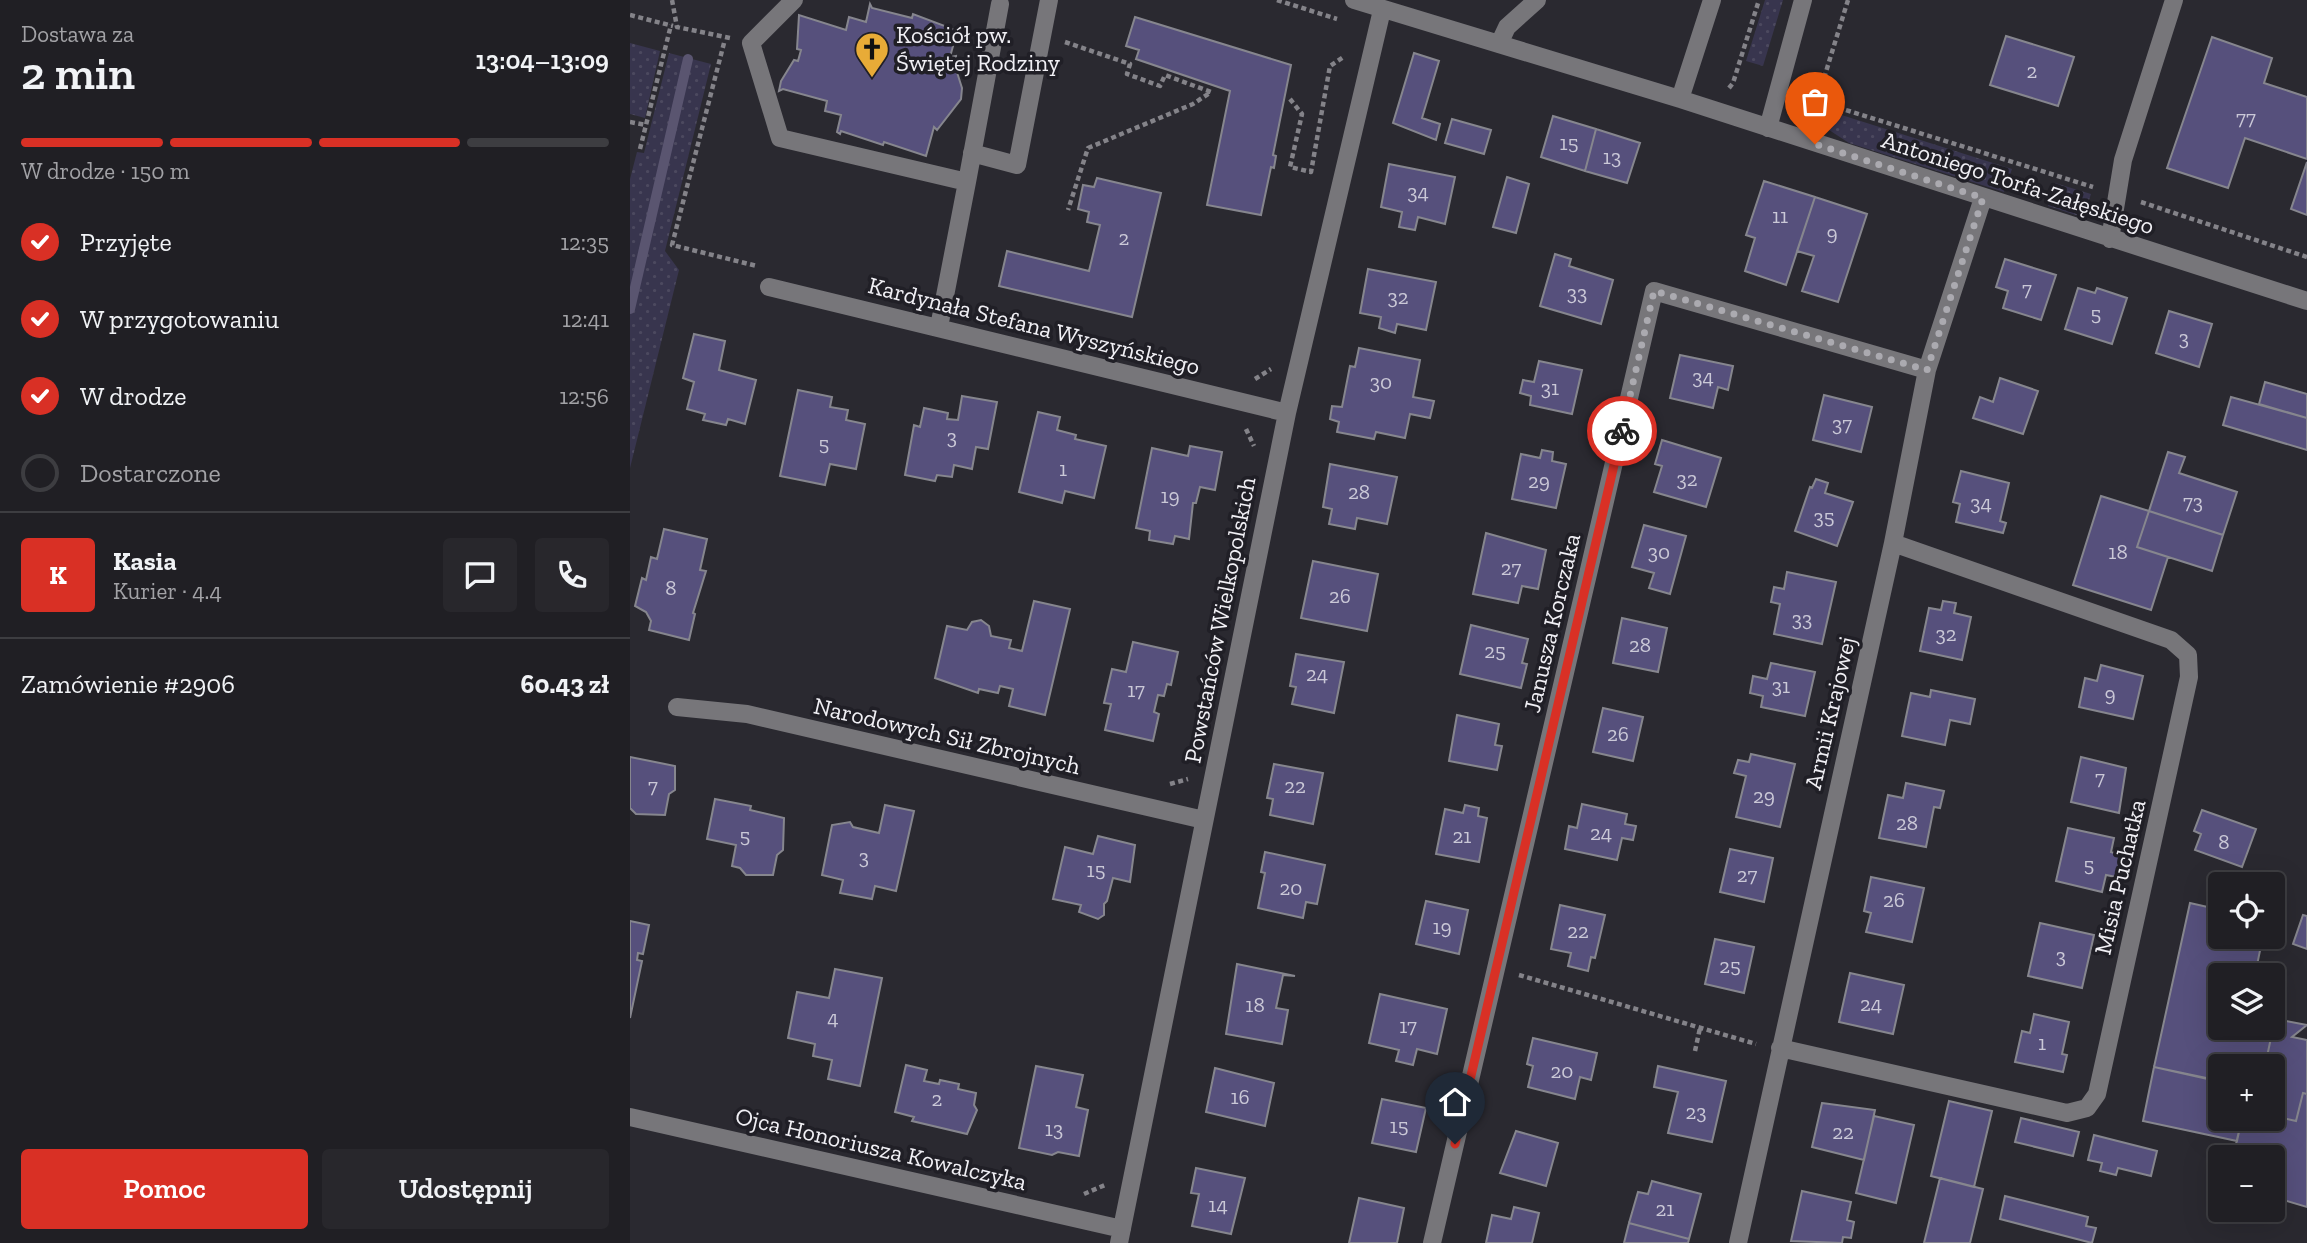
<!DOCTYPE html>
<html lang="pl">
<head>
<meta charset="utf-8">
<style>
	body { margin:0; font-family:"Zilla Slab",serif; background:#28272c; color:#f1f3f6; height:100vh; display:flex; flex-direction:column; font-size:26px; white-space:nowrap }
	* { box-sizing:border-box; margin:0 }
	p { font-size:23px; color:#a2a2a6 }
	.icon { flex:none; width:38px; height:38px; fill:none; stroke:currentColor; stroke-width:2; stroke-linecap:round; stroke-linejoin:round }
	.map { position:relative; flex:1; overflow:hidden }
	.sheet { display:flex; flex-direction:column; background:#201f24; width:630px }
	.sheet>* { flex:none }
	.tools { position:absolute; left:1578px; top:872px; display:grid; gap:14px }
	.tools a { display:grid; place-items:center; width:77px; height:77px; border-radius:7px; background:#201f24; box-shadow:0 7px 28px #0002,0 0 0 2px #3d3d41; font-size:35px }
	.pin { position:absolute; display:grid; place-items:center; width:60px; height:60px; color:#fff; margin:-72px -30px; border-radius:50% 50% 50% 0; rotate:-45deg; box-shadow:0 0 7px #0007 }
	.pin .icon { rotate:45deg }
	.courier { position:absolute; display:grid; place-items:center; width:70px; height:70px; margin:-35px; border:5px solid #d93025; border-radius:50%; background:#fff; color:#222; box-shadow:0 2px 9px #0007 }
	.head em { font-style:normal; font-weight:600 }
	.head div { display:flex; flex-direction:column-reverse }
	.head { display:flex; align-items:center; justify-content:space-between; height:119px; padding:0 21px }
	h1 { font-size:46px; font-weight:600; line-height:52px }
	.bar { display:grid; grid-template-columns:repeat(4,1fr); gap:10px 7px; align-content:center; height:84px; padding:0 21px }
	.bar i { height:9px; border-radius:5px; background:#3d3d41 }
	.bar .active { background:#d93025 }
	.bar p { grid-column:span 4 }
	.line { display:flex; align-items:center; gap:18px; padding:0 21px; border-top:2px solid #3d3d41 }
	.line div { flex:1 }
	.round { display:grid; place-items:center; flex:none; width:74px; height:74px; border-radius:7px; background:#28272c }
	ol { padding:0 21px; list-style:none }
	li { display:flex; align-items:center; gap:21px; height:77px }
	li p { margin-inline-start:auto }
	li .icon { padding:7px; border-radius:50%; background:#d93025; color:#fff; stroke-width:4 }
	li:last-child { color:#a2a2a6 }
	li i { width:38px; height:38px; border:4px solid #3d3d41; border-radius:50% }
	.primary-button { display:flex; gap:14px; margin-top:auto; padding:14px 21px }
	.primary-button a { flex:1; height:80px; border-radius:7px; background:#d93025; color:#fff; font-size:28px; font-weight:600; line-height:80px; text-align:center }
	.primary-button a+a { background:#28272c; color:#f1f3f6 }
	main { display:flex; flex:1; min-height:0 }
	.map>svg:first-child { display:block }
</style>
</head>
<body>
<main>
<section class="sheet">
<div class="head"><div><h1>2 min</h1><p>Dostawa za</p></div><em>13:04–13:09</em></div>
<div class="bar"><i class="active"></i><i class="active"></i><i class="active"></i><i></i><p>W drodze · 150 m</p></div>
<ol>
<li><svg class="icon" aria-label="check" viewBox="0 0 24 24"><path d="M5 12l5 5 9-10"/></svg>Przyjęte<p>12:35</p></li>
<li><svg class="icon" aria-label="check" viewBox="0 0 24 24"><path d="M5 12l5 5 9-10"/></svg>W przygotowaniu<p>12:41</p></li>
<li><svg class="icon" aria-label="check" viewBox="0 0 24 24"><path d="M5 12l5 5 9-10"/></svg>W drodze<p>12:56</p></li>
<li><i></i>Dostarczone</li>
</ol>
<div class="line" style="height:126px"><b class="round" style="background:#d93025;color:#fff">K</b><div><b>Kasia</b><p>Kurier · 4.4</p></div><a class="round"><svg class="icon" aria-label="chat" viewBox="0 0 24 24"><path d="M4 5h16v11H9l-5 4z"/></svg></a><a class="round"><svg class="icon" aria-label="phone" viewBox="0 0 24 24"><path d="M5 4h4l2 5-3 2q2 4 5 5l2-3 5 2v4C11 20 4 13 5 4z"/></svg></a></div>
<div class="line" style="height:91px"><div>Zamówienie #2906</div><b>60.43 zł</b></div>
<div class="primary-button"><a>Pomoc</a><a>Udostępnij</a></div>
</section>
<div class="map">
<svg width="1677" height="1243" viewBox="0 0 1677 1243">
	<defs>
		<pattern id="grass-dots" width="8" height="8" patternUnits="userSpaceOnUse" patternTransform="scale(1.75)"><rect width="8" height="8" fill="#38354e"/><path d="M2 2h.1M6 6h.1" fill="none" stroke="#4c495f" stroke-width="1.8" stroke-linecap="round"/></pattern>
	</defs>
	<rect width="100%" height="100%" fill="#2a2930"/>
	<path fill="url(#grass-dots)" d="M1135,0h18l-20,66 -17,-5z
		M0,43l30,8 -15,67 -15,-4z
		M39,53l42,11 -46,187 14,19 -49,198v-289l7,-27 7,1z
		M1180,105l202,64 -8,23 -155,-49 -23,-15z
		M1425,183l36,11 -6,18 -9,3 -28,-9z"/>
	<g fill="none" stroke-linecap="round" stroke-linejoin="round">
		<path stroke="#5a5570" stroke-width="10" d="M0,309l58,-250"/>
	</g>
	<path fill="#56507c" stroke="#86868e" stroke-width="2" d="M240,4l2,4 40,10 1,-4 42,16 3,-2 -8,29 6,-1 -1,10 7,22 -1,11 -24,31 -3,-3 -8,29 -42,-14 -1,3 -42,-14 -1,3 -3,-2 4,-17 -16,-4 2,-10 -44,-12 -4,2 2,-10 13,-21 4,1 3,-11 -4,-1 2,-34 47,15 3,-13 17,5z
		M505,17l156,48 -18,90 3,1 -2,12 -3,-1 -10,48 -54,-10 23,-114 -94,-32 3,-9 -13,-4z
		M1376,36l68,21 -16,49 -68,-21z
		M1582,37l60,21 -8,25 43,14v62l-62,-21 -17,50 -61,-20z
		M784,53l25,8 -17,57 18,6 -4,16 -43,-17z
		M923,116l43,13 -11,42 -44,-14z
		M822,119l39,11 -7,24 -39,-11z
		M966,129l44,14 -13,40 -42,-12z
		M1677,162v53l-16,-6z
		M759,164l66,13 -10,47 -27,-7 -3,13 -16,-3 3,-15 -21,-5z
		M877,177l22,7 -13,49 -23,-6z
		M467,178l64,15 -29,124 -133,-31 8,-35 82,20 11,-46 -13,-3 2,-10 -11,-3 5,-24 11,2z
		M1134,181l51,16 -29,88 -41,-14 10,-33 -9,-3z
		M1185,197l52,17 -29,88 -36,-11 12,-35 -17,-5z
		M925,254l16,5 -2,7 44,14 -12,44 -61,-18z
		M1375,259l51,16 -15,45 -38,-12 5,-17 -12,-4z
		M738,269l68,13 -10,48 -29,-6 -2,9 -16,-5 2,-11 -21,-4z
		M1448,288l17,5 2,-5 30,10 -15,46 -47,-15z
		M1539,311l43,13 -13,43 -43,-14z
		M64,334l31,7 -6,29 37,10 -11,44 -17,-5 -2,6 -23,-5 2,-6 -18,-5 7,-27 -11,-4z
		M729,348l61,12 -7,37 21,4 -4,17 -20,-4 -5,24 -29,-6 -2,7 -37,-7 2,-10 -9,-3 2,-13 10,1 8,-41 5,1z
		M1050,355l53,11 -5,24 -10,-3 -5,21 -43,-10z
		M909,361l43,9 -10,44 -42,-9 1,-9 -11,-3 3,-13 11,2z
		M1370,378l38,13 -15,43 -50,-16 7,-21 13,5z
		M1635,382l42,12v24l-48,-14z
		M168,390l34,7 -2,10 18,3 -2,10 19,4 -9,45 -26,-5 -5,21 -45,-9z
		M1194,395l48,12 -11,45 -48,-12z
		M332,396l35,6 -9,47 -12,-2 -4,22 -18,-4 -2,12 -15,-2 -2,6 -30,-6 9,-50 6,2 4,-19 24,5 -1,6 11,1z
		M1601,397l76,21v32l-84,-25z
		M408,412l22,5 -3,13 19,5 -1,4 31,7 -12,52 -29,-7 -3,12 -43,-11z
		M1032,440l59,18 -15,49 -52,-15 8,-26 -7,-2z
		M560,446l32,6 -7,38 -15,-3 -4,16h-3l-4,36 -14,-3 -2,8 -24,-4 1,-9 -14,-3 16,-80 36,8z
		M912,450l11,2 -1,9 14,3 -10,44 -44,-9 9,-45 19,4z
		M1538,452l17,5 -6,16 58,19 -14,43 -74,-24z
		M700,464l67,13 -10,47 -30,-6 -2,11 -26,-5 3,-15 -9,-2z
		M1331,471l48,12 -9,38 6,2 -3,10 -47,-11 4,-18 -7,-2z
		M1186,479l12,4 -3,10 28,9 -16,44 -42,-15 15,-44 2,1z
		M1471,496l48,15 -12,36 31,10 -17,53 -78,-25z
		M1519,511l74,24 -11,36 -75,-24z
		M1014,525l42,11 -16,58 -21,-6 5,-15 -22,-6z
		M34,529l43,10 -7,31 6,1 -13,42 2,1 -6,26 -40,-10 2,-9 -5,-9 -11,-6 7,-28 4,2 5,-23 6,2z
		M856,533l60,17 -8,39 -16,-3 -4,17 -45,-9z
		M683,561l65,13 -11,57 -66,-13z
		M1157,572l49,10 -14,62 -48,-10 6,-30 -9,-2 3,-15 10,2z
		M404,601l36,8 -25,106 -36,-9 4,-17 -13,-3 -2,7 -19,-4 -1,4 -43,-15 12,-52 20,4 5,-8 9,-2 8,6 2,10 20,4 -2,8 13,3z
		M1313,601l13,2 -2,10 17,4 -9,43 -42,-9 9,-43 12,2z
		M992,618l45,10 -9,44 -45,-9z
		M841,625l57,14 -6,24 5,1 -6,24 -61,-14z
		M503,642l45,10 -7,33 -4,-1 -3,12 -6,-1 -4,17 5,2 -6,27 -48,-11 6,-26 -7,-1 8,-34 14,3z
		M666,654l48,8 -10,51 -42,-9 4,-17 -6,-1z
		M1141,663l44,9 -10,44 -44,-9 2,-11 -13,-3 3,-17 14,3z
		M1471,665l42,11 -10,43 -54,-12 6,-29 12,3z
		M1301,690l44,9 -5,25 -20,-4 -5,25 -43,-9 9,-43 19,4z
		M973,708l40,9 -10,44 -40,-9z
		M827,715l42,9 -4,21 7,1 -5,24 -48,-9z
		M1121,754l44,10 -15,63 -44,-10 10,-41 -12,-3 4,-13 11,2z
		M0,757l45,9v24l-6,4 -4,21 -29,-1 -6,-6z
		M1451,757l45,11 -7,45 -48,-11z
		M644,764l49,9 -10,51 -43,-9 3,-16 -6,-1z
		M1276,783l38,8 -4,17 -6,-1 -8,40 -47,-9 9,-43 15,3z
		M85,799l36,7 -1,4 34,8 -1,32 -6,5 -4,20h-27l-6,-7 -8,-2 4,-21 -29,-6z
		M952,804l45,10 -2,10 11,2 -3,14 -11,-2 -5,22 -52,-11 4,-23 8,2z
		M255,805l29,6 -18,80 -21,-5 -3,13 -32,-6 3,-13 -21,-5 10,-50 18,-3 3,5 26,6z
		M835,805l14,3 -1,8 9,2 -8,44 -43,-8 9,-45 18,4z
		M1572,810l54,19 -14,38 -47,-17 6,-16 -7,-3z
		M1438,828l46,10 -3,14 10,3 -5,22 -10,-2 -4,17 -46,-11z
		M468,836l37,9 -5,37 -17,-4 -6,23 -3,3v11l-6,4 -19,-7 2,-7 -28,-6 12,-52 28,7z
		M1100,849l43,9 -9,44 -44,-10z
		M635,852l60,13 -8,39 -11,-2 -3,16 -45,-10 7,-35 -4,-1z
		M1241,877l53,11 -12,54 -46,-10 5,-19 -7,-2z
		M796,901l42,9 -9,44 -43,-10z
		M1560,903l31,7v26h42l-8,39h-34v52h52l2,-8 -10,47 -39,-7 -2,7h-3v16l-67,-15z
		M930,905l45,10 -10,43 -4,-1 -3,14 -20,-5 3,-13 -20,-4z
		M1673,915l4,1v33l-14,-5z
		M0,921l19,4 -6,29 -5,-1 -1,7 5,1 -12,57z
		M1410,923l54,12 -12,53 -54,-12z
		M1085,939l39,8 -10,46 -39,-9z
		M607,964l58,12 -12,-1 -7,33 12,2 -6,34 -56,-10z
		M205,969l47,9 -22,108 -32,-7 4,-19 -19,-4 2,-12 -27,-6 9,-46 32,6z
		M1220,973l54,12 -11,49 -54,-12z
		M750,994l67,15 -10,45 -20,-5 -4,16 -17,-4 3,-11 -30,-7z
		M1404,1014l35,8 -7,32 5,1 -4,17 -48,-10 7,-31 8,2z
		M1645,1019l32,6 -15,12 15,3v54l-4,-1 -7,28 -23,-5v-50h-8z
		M903,1038l64,15 -6,27 -11,-3 -5,22 -47,-12 5,-21 -6,-2z
		M1596,1059l32,7h-34z
		M276,1065l21,5 -3,11 15,3 1,-4 19,4 -1,5 18,4 -2,12 3,5 -10,24 -55,-13 2,-4 -19,-5z
		M406,1066l47,9 -7,32 12,3 -9,46 -21,-4 -6,3 -33,-7z
		M1028,1066l68,15 -14,61 -44,-9 10,-41 -24,-5z
		M1524,1067l67,14v37h21l-5,23 -94,-20z
		M585,1068l59,15 -9,43 -59,-14z
		M1673,1093l4,1v113l-34,-10v-40h-40l9,-39 31,-2 23,5z
		M752,1099l44,9 -10,44 -44,-9z
		M1319,1101l43,10 -18,76 -43,-11z
		M1192,1103l53,7 -11,50 -52,-13z
		M1244,1116l40,9 -18,78 -40,-10z
		M1391,1118l58,14 -6,24 -58,-14z
		M886,1131l42,12 -12,43 -46,-13z
		M1464,1135l63,16 -6,25 -33,-8 -2,7 -16,-4 2,-8 -14,-3z
		M566,1168l49,10 -14,56 -39,-8 7,-32 -8,-1z
		M1310,1178l43,11 -13,54h-46z
		M1022,1181l49,13 -12,45 -60,-16 9,-31 10,2z
		M1172,1191l49,11 -4,18 7,2 -3,16 -8,-1 -1,6 -51,-2z
		M1375,1196l83,21 -2,9 10,2 -4,15 -92,-24z
		M729,1198l45,10 -7,35h-48z
		M884,1207l25,6 -7,30h-46l6,-28 19,4z
		M999,1223l60,16 -1,4h-64z"/>
	<g fill="none" stroke-linecap="round" stroke-linejoin="round">
		<path stroke="#848389" stroke-width="4.5" stroke-dasharray="5 3.5" stroke-linecap="butt" d="M42,0l5,27 53,11
			M647,0l60,19
			M1218,0l-31,101 276,86
			M0,15l43,11
			M435,42l65,22 -3,10 33,12 5,-11 46,17 -18,12 -105,44 -20,62
			M94,43l-52,202 85,21
			M1099,88l4,-5 26,-83
			M660,99l12,15 -12,53 21,5 19,-106 15,-10
			M0,122l16,3
			M10,149l31,-124
			M1511,202l166,55
			M625,379l16,-10
			M616,429l8,17
			M540,784l18,-5
			M889,975l237,69
			M1065,1051l5,-23
			M454,1194l21,-9"/>
		<path stroke="#77767a" stroke-width="18" d="M164,0l-43,43 29,95 187,44 -28,145
			M724,0l326,99 627,202
			M869,44l8,-17 30,-27
			M1050,99l32,-99
			M1138,128l35,-128
			M342,153l45,12 32,-165
			M337,182l33,-178
			M1480,239l13,-79 51,-160
			M139,287l518,126
			M47,707l70,7 457,106
			M1150,1048l287,65 20,-5 10,-14 92,-417 -1,-22 -17,-15 -278,-97
			M0,1117l492,112
			M489,1243l168,-830 95,-403
			M802,1243l222,-952 273,79
			M1108,1243l155,-700 34,-173 56,-172"/>
	</g>
	<g fill="none" stroke-linecap="round" stroke-linejoin="round">
		<path stroke="#abaab0" stroke-width="7" stroke-dasharray="0 12.6" d="M992,431l32,-140 273,79 56,-172 -168,-54"/>
		<path stroke="#d93025" stroke-width="9" d="M825,1144l167,-713"/>
	</g>
	<defs>
		<g id="church-pin" transform="scale(1.75)"><path d="M0 17L-7.5 6A9.5 9.5 0 1 1 7.5 6Z" fill="#e8ab37" stroke="#201f26"/><path d="M-1.2-6h2.4v3.5h3.3v2.4h-3.3V6h-2.4V-.1h-3.3v-2.4h3.3Z" fill="#111"/></g>
	</defs>
	<g fill-rule="evenodd">
		<use href="#church-pin" x="242" y="49"/>
	</g>
	<g text-anchor="middle" stroke-width="7" stroke-linejoin="round" paint-order="stroke">
		<g font-size="21" fill="#cac8d7">
			<text x="1402" y="78">2</text>
			<text x="1616" y="125">77</text>
			<text x="939" y="150">15</text>
			<text x="982" y="164">13</text>
			<text x="788" y="199">34</text>
			<text x="1150" y="223">11</text>
			<text x="1202" y="240">9</text>
			<text x="494" y="245">2</text>
			<text x="1397" y="296">7</text>
			<text x="947" y="300">33</text>
			<text x="768" y="304">32</text>
			<text x="1466" y="321">5</text>
			<text x="1554" y="345">3</text>
			<text x="1073" y="384">34</text>
			<text x="751" y="389">30</text>
			<text x="920" y="395">31</text>
			<text x="1212" y="431">37</text>
			<text x="322" y="444">3</text>
			<text x="194" y="451">5</text>
			<text x="433" y="476">1</text>
			<text x="1057" y="486">32</text>
			<text x="909" y="488">29</text>
			<text x="729" y="499">28</text>
			<text x="540" y="503">19</text>
			<text x="1563" y="509">73</text>
			<text x="1351" y="510">34</text>
			<text x="1194" y="524">35</text>
			<text x="1029" y="559">30</text>
			<text x="1488" y="559">18</text>
			<text x="881" y="575">27</text>
			<text x="41" y="595">8</text>
			<text x="710" y="603">26</text>
			<text x="1172" y="626">33</text>
			<text x="1316" y="641">32</text>
			<text x="1010" y="652">28</text>
			<text x="865" y="658">25</text>
			<text x="687" y="681">24</text>
			<text x="1151" y="693">31</text>
			<text x="506" y="697">17</text>
			<text x="1480" y="701">9</text>
			<text x="988" y="741">26</text>
			<text x="1470" y="785">7</text>
			<text x="23" y="793">7</text>
			<text x="665" y="793">22</text>
			<text x="1134" y="803">29</text>
			<text x="1277" y="830">28</text>
			<text x="971" y="840">24</text>
			<text x="115" y="843">5</text>
			<text x="832" y="843">21</text>
			<text x="1594" y="849">8</text>
			<text x="234" y="864">3</text>
			<text x="1459" y="872">5</text>
			<text x="466" y="877">15</text>
			<text x="1117" y="882">27</text>
			<text x="661" y="895">20</text>
			<text x="1264" y="907">26</text>
			<text x="812" y="934">19</text>
			<text x="948" y="938">22</text>
			<text x="1431" y="963">3</text>
			<text x="1100" y="973">25</text>
			<text x="1241" y="1011">24</text>
			<text x="625" y="1012">18</text>
			<text x="203" y="1025">4</text>
			<text x="778" y="1033">17</text>
			<text x="1412" y="1050">1</text>
			<text x="932" y="1078">20</text>
			<text x="610" y="1104">16</text>
			<text x="307" y="1106">2</text>
			<text x="1066" y="1119">23</text>
			<text x="769" y="1133">15</text>
			<text x="424" y="1136">13</text>
			<text x="1213" y="1139">22</text>
			<text x="588" y="1212">14</text>
			<text x="1035" y="1216">21</text>
		</g>
		<g font-size="24" fill="#f1f0f5" stroke="#201f26" text-anchor="start">
			<text x="266" y="43">Kościół pw.<tspan x="266" dy="28">Świętej Rodziny</tspan></text>
		</g>
		<g font-size="24" fill="#f1f0f5" stroke="#201f26">
			<text transform="translate(1388 183) rotate(18)" y="8">Antoniego Torfa-Załęskiego</text>
			<text transform="translate(404 326) rotate(14)" y="8">Kardynała Stefana Wyszyńskiego</text>
			<text transform="translate(590 620) rotate(-79)" y="8">Powstańców Wielkopolskich</text>
			<text transform="translate(922 623) rotate(-77)" y="8">Janusza Korczaka</text>
			<text transform="translate(1200 713) rotate(-77)" y="8">Armii Krajowej</text>
			<text transform="translate(317 736) rotate(13)" y="8">Narodowych Sił Zbrojnych</text>
			<text transform="translate(1490 877) rotate(-77)" y="8">Misia Puchatka</text>
			<text transform="translate(251 1149) rotate(13)" y="8">Ojca Honoriusza Kowalczyka</text>
		</g>
	</g>
</svg>
<div class="tools">
<a><svg class="icon" aria-label="locate" viewBox="0 0 24 24"><circle cx="12" cy="12" r="6"/><path d="M12 2v4M12 18v4M2 12h4M18 12h4"/></svg></a>
<a><svg class="icon" aria-label="layers" viewBox="0 0 24 24"><path d="M12 4l9 5-9 5-9-5zM3 14l9 5 9-5"/></svg></a>
<a>+</a>
<a>−</a>
</div>
<div class="pin" style="left:1185px;top:144px;background:#ea580c"><svg class="icon" aria-label="bag" viewBox="0 0 24 24"><path d="M5 8h14l-1 12H6zM9 8a3 3 0 0 1 6 0"/></svg></div>
<div class="pin" style="left:825px;top:1144px;background:#1f2937"><svg class="icon" aria-label="home" viewBox="0 0 24 24"><path d="M3 11l9-7 9 7M6 9v11h12V9"/></svg></div>
<div class="courier" style="left:992px;top:431px"><svg class="icon" aria-label="bike" viewBox="0 0 24 24"><circle cx="6" cy="16" r="4"/><circle cx="18" cy="16" r="4"/><path d="M6 16l4-8h5l3 8M10 8l3 8H6M13 5h3"/></svg></div>
</div>
</main>
</body>
</html>
